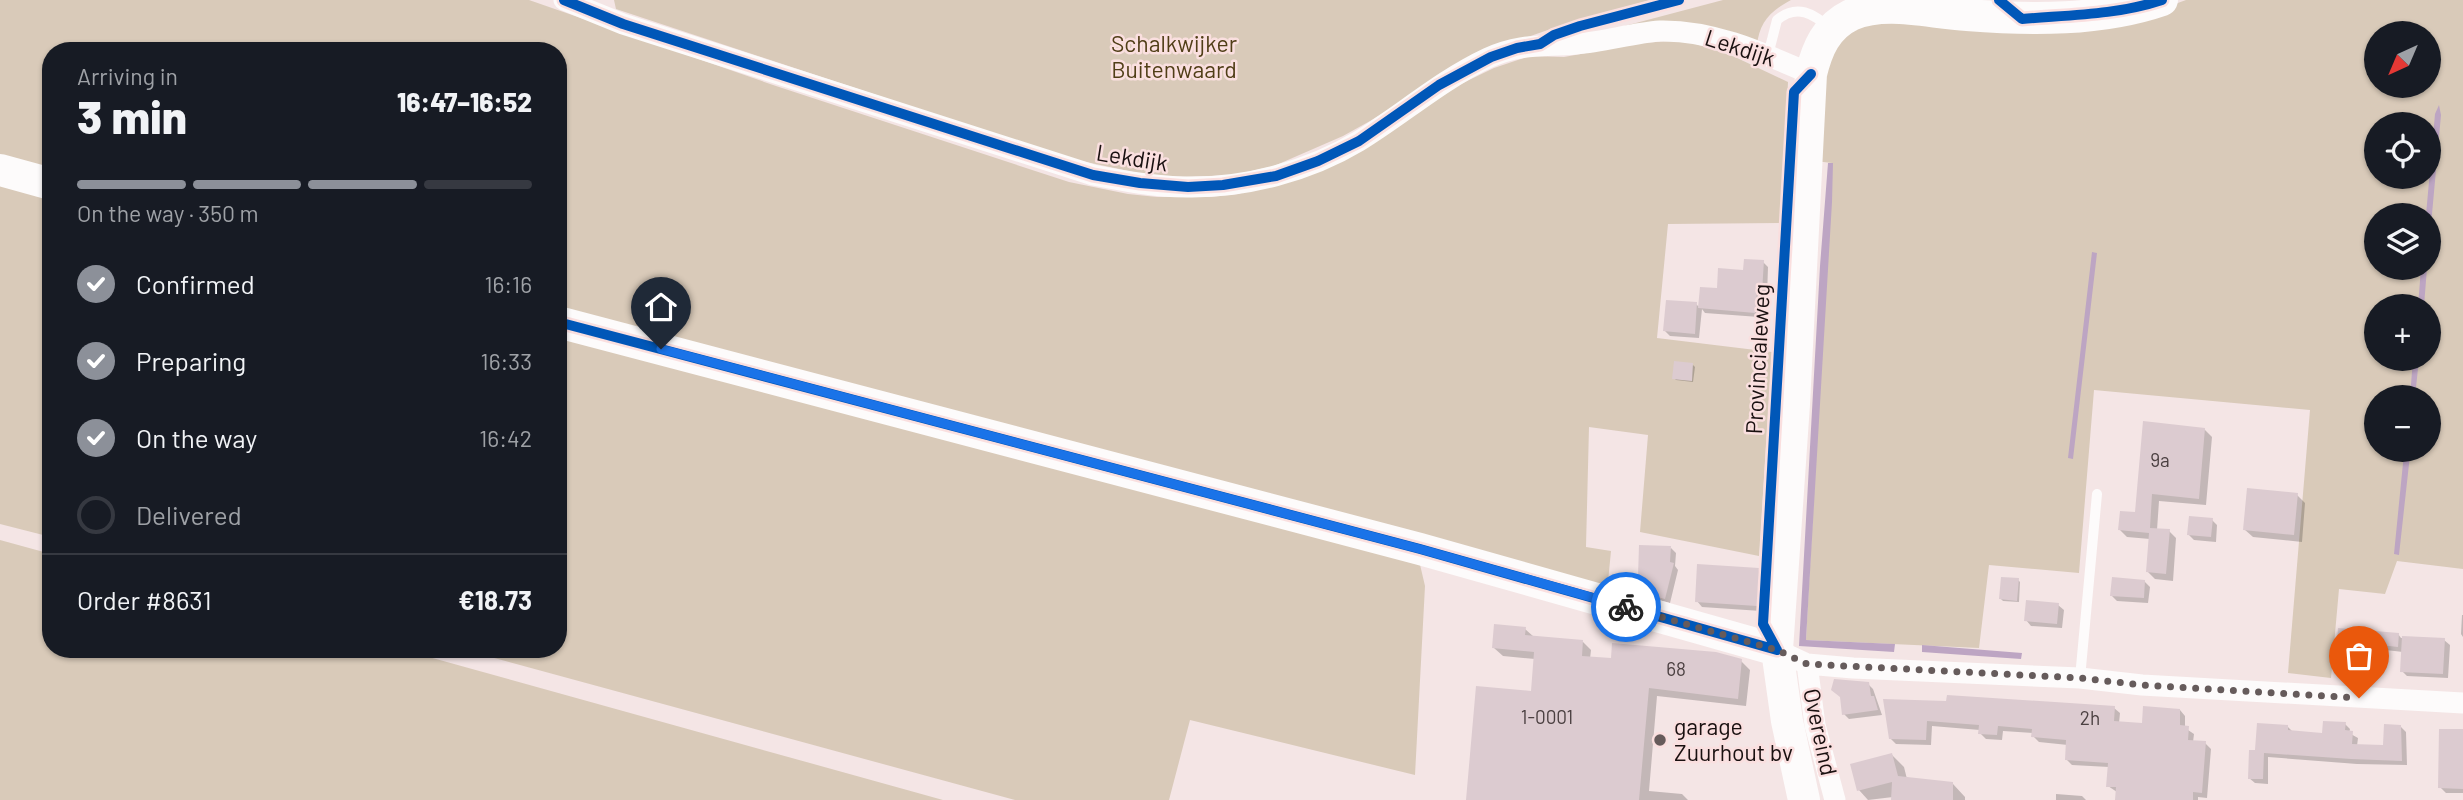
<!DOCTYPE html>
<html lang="en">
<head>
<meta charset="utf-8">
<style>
	body { margin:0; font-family:Barlow,sans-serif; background:#242831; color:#f1f3f6; height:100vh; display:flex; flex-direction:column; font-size:26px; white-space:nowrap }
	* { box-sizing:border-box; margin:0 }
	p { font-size:23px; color:#9ea1a6 }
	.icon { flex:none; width:38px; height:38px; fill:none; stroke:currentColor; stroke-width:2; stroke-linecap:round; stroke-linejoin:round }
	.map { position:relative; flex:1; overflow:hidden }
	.details { position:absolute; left:42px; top:42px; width:525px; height:616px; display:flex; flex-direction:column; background:#171b24; border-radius:28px; box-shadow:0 2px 5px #0004 }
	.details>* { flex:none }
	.needle { width:46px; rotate:224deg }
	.fabs { position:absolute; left:2364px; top:21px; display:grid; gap:14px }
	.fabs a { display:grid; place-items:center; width:77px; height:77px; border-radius:50%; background:#171b24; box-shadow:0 2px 5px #0004; font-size:35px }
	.pin { position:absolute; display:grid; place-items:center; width:60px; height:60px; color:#fff; margin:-72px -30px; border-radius:50% 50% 50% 0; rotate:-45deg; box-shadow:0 0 7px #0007 }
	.pin .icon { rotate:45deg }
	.courier { position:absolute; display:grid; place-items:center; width:70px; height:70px; margin:-35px; border:5px solid #1a73e8; border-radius:50%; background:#fff; color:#222; box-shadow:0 2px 9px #0007 }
	.summary em { font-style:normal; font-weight:800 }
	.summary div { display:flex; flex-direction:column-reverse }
	.summary { display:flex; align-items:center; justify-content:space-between; height:119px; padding:0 35px }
	h1 { font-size:46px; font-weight:800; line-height:52px }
	.bar { display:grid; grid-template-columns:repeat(4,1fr); gap:10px 7px; align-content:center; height:84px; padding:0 35px }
	.bar i { height:9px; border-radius:5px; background:#363941 }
	.bar .on { background:#8c9099 }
	.bar p { grid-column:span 4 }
	.line { display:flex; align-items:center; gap:18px; padding:0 35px; border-top:2px solid #363941 }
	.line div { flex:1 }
	ol { padding:0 35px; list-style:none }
	li { display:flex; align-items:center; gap:21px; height:77px }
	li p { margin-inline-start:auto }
	li .icon { padding:7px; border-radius:50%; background:#8c9099; color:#fff; stroke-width:4 }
	li:last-child { color:#9ea1a6 }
	li i { width:38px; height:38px; border:4px solid #363941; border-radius:50% }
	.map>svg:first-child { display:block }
</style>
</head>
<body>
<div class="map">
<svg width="2463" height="800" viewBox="0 0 2463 800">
	<rect width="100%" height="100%" fill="#f4e5e5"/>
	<path fill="#d9cab9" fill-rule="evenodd" d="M0,0h529l247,86 293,96 59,12 29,3h53l29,-3 230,-114 25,-12 36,-12 34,1 78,-14 42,-3 51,17 53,25 -7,141 -113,1 -11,114 115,14 -13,204 -119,-24 8,-97 -59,-8 -3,120 25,4 -4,41 -1049,-278v-263h-507v125l-51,-14z
		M614,0h1037l-77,21 -96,33 -108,67 -27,15 -69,30 -41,9 -49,2 -41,-3 -76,-16 -451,-149z
		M1723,0h68c-21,11 -32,23 -34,46l-159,-13z
		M2186,0h277v569l-66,-8 -12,33 -46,-5 -8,89 -43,-5 22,-263 -216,-20 -15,183 -90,-8 -10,83 -173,-8 26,-477 -17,-2 8,-94 17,-30 30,-17 294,-12zM2376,33h53v53h-53zM2376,124h53v53h-53zM2376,215h53v53h-53zM2376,306h53v53h-53zM2376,397h53v53h-53z
		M0,177l51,14v346l-51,-13z
		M558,329l860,227 7,30 -10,189 -225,-55 -21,80h-154l-554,-151h97z
		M0,540l51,14v95h349l543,151h-943z"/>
	<path fill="#bda5c3" d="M2439,105l2,10 -12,132v-32h-3l9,-101z
		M1828,163h5l-1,39 -26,438 89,4 -1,8 -95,-6 21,-380z
		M2092,252l5,1 -24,206 -5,-1z
		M2421,268h6l-3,38h-6z
		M2413,359h6l-4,38h-5z
		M2404,453l6,2 -11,100 -5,-1z
		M1922,645l100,8 -1,6 -99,-7z"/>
	<path fill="#0003" d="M1763,262l5,5 -1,30 -6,-1 -2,21 -54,-4 -3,-4 -3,29 -29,-2 -5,-5 31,-27 4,4 18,-18z
		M1693,365l2,2 -2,15 -17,-2 -2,-2z
		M2145,423l59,6 8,8 -6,68 -47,-4 -2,29 12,1 7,7 -3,43 -18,-2 -7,-7 2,-33 -23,-2 -7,-7 17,-16z
		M2297,495l8,8 -3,39 -49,-5 -9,-8z
		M2212,520l5,5 -1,17 -22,-2 -5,-5z
		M1671,548l5,5 -1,13 3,4 -8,33 -29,-8 -5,-5z
		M1758,570l6,5 -3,36 -59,-4 -5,-6z
		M2018,580l2,2 -1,20 -16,-1 -2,-2z
		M2144,581l6,6 -2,16 -31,-2 -5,-5z
		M2058,605l6,5 -2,18 -31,-2 -5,-6z
		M2462,615h1v22l-2,-3z
		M1525,629l9,8 49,5 8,8 -1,9 151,2 9,9 -4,36 -89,-10 -8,95 33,3 6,6h-221l65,-107 3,-34 -32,-3 -9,-8z
		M2398,634l3,4 43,2 6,5 -2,33 -41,-2 -5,-5 1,-19 -26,-3 -1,19 -33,-7 -5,-5z
		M1868,684l5,5 9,26 -33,4 -5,-5 -3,-16z
		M1885,700l229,8 6,5 -1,10 25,2 36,-15 5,6v12l9,6 -1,8 12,1 6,6 -4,49 -9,-1v3h-82l1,-8 -9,-6 1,-19 -37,-2 -5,-5 1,-15 -29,-3 -6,-6v-3l-30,-2 -1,9 -16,-1 -6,-6v-3l-48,-4 -1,19 -35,-1 -6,-6z
		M2345,724l5,5 -1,4 9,5 -1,8h28l16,-19 5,5 1,33 -50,-1 -89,-7v27l-13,-1 -6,-5 8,-26 30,-26 6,6 31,3z
		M2463,731v62h-17l-6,-6z
		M1892,755l12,12 3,12 46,5 12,13v3h-72v-3l-25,3 -9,-10z
		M2056,794l26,2 4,4h-30z"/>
	<path fill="#dccbd0" d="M1744,259l20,1 -2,32h-5l-2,21 -57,-5 2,-21 17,1 1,-20 25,2z
		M1666,300l31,2 -2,32 -32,-3z
		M1674,361l19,2 -1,18 -20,-2z
		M2143,421l62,7 -6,71 -47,-5 -2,34 20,1 -4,45 -20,-2 3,-39 -31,-3 2,-19 15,1z
		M2247,488l51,5 -4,42 -51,-5z
		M2189,516l24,2 -2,19 -24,-2z
		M1639,545l32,1 -1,16 4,1 -9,36 -31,-8 4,-14z
		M1697,564l62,4 -2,38 -62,-4z
		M2001,577l18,1 -2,23 -18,-2z
		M2112,577l33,3 -1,18 -34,-2z
		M2026,600l33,3 -2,21 -33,-3z
		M1494,624l32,3 -1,8 58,5 -1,16 29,2 1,-15 104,9 26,7 -4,40 -89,-11 -10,112h-173l10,-114 55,5 3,-39 -42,-4z
		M2338,628l61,5 -1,14 -26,-3 -1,19 -17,-1v-4l-18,-1z
		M2402,636l43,2 -2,36 -43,-2z
		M1834,679l35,3 2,14h3l4,14 -36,5 -2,-18 -9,-7z
		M1947,695l168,11 -1,15 28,2 1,-17 37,3v16l9,1 -1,14 18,1 -4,52 -9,-1v8h-78l1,-13h-10l2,-24 -43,-3 1,-20 -35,-3 1,-8 -34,-3 -1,9 -19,-1 1,-9 -52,-4 -1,19 -37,-1 -6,-40 63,2z
		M2323,721l23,1 -1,8 8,1 -1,13 31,1 1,-21 17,1 1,36 -51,-2 -87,-6 -1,26h-15l1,-29h6l2,-27 31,2v5l34,3z
		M2439,729h24v60l-25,-1z
		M1892,753l6,23 55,6v18h-62l1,-18 -35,9 -7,-27z"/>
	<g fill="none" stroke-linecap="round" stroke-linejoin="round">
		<path stroke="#fdfbfb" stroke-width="10" d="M1768,55l9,-35c20,-17 36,-6 54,8
			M2080,678l17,-184"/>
		<path stroke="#fdfbfb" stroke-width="21" d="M564,0l59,24 470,151c31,6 63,12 94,12 59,1 122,-16 172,-46 44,-27 82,-61 129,-83 33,-15 55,-11 88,-14 28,-2 56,-11 84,-13 54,-1 103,22 151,43
			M1777,650l30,14 46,4 227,10 62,7 321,18
			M1807,664l8,61 20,75"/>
		<path stroke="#fdfbfb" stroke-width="32" d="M0,170l51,14
			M558,322l862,227 357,101
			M1804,800l-17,-79 -10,-71 17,-246 17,-330c6,-25 15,-47 40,-59 36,-15 78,-2 116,0 63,5 134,6 195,-15"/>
		<g stroke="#fadfdf" stroke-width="15">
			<path id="cycleway" d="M564,0l59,24 470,151 47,8 48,4 35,-2 53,-9 42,-15 41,-20 80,-56 52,-28 26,-9 23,-4 14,-9 26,-9 99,-26
				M1999,0l23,19c47,-4 95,-4 140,-19
				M558,322l862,227 357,101
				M1777,650l-14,-26 31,-532 17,-18"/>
		</g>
		<use href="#cycleway" stroke="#0057b8" stroke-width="10"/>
	</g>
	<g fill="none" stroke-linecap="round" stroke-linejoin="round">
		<path stroke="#665b5b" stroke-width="7" stroke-dasharray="0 12.6" d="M1626,607l151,43 30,14 273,14 62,7 217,13"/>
		<path stroke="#1a73e8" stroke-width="9" d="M661,349l759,200 206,58"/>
	</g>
	<circle fill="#665b5b" stroke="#fadfdf" stroke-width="2.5" cx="1660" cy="740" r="7"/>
	<g text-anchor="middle" stroke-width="5" stroke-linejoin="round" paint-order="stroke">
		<g font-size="19" fill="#4b4041">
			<text x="2160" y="467">9a</text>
			<text x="1676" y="676">68</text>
			<text x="1547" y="724">1-0001</text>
			<text x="2090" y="725">2h</text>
		</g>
		<g font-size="23" fill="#503e17" stroke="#fadfdf">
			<text x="1174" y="52">Schalkwijker<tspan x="1174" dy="26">Buitenwaard</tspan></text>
		</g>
		<g font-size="23" fill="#191010" stroke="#fadfdf">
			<text transform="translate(1740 48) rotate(18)" y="8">Lekdijk</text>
			<text transform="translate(1132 158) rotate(9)" y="8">Lekdijk</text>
			<text transform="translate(1758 359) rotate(-87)" y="8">Provincialeweg</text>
			<text transform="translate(1820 732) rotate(78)" y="8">Overeind</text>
		</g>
		<g font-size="23" fill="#191010" stroke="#fadfdf" text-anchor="start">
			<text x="1674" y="735">garage<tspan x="1674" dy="26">Zuurhout bv</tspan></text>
		</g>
	</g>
</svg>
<div class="fabs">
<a><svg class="needle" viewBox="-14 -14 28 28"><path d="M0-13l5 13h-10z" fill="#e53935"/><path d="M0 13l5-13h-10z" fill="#9ea1a6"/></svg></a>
<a><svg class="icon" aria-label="locate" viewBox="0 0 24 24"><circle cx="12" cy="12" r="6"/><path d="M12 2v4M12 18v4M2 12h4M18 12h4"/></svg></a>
<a><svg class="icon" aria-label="layers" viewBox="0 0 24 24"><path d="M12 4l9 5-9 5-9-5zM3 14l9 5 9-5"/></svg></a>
<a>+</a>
<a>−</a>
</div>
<div class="pin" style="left:2359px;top:698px;background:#ea580c"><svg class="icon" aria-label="bag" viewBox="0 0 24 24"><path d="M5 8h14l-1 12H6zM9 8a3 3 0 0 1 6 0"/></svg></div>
<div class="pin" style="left:661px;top:349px;background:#1f2937"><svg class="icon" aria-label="home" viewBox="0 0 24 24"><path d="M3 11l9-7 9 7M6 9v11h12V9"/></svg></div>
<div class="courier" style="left:1626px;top:607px"><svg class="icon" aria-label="bike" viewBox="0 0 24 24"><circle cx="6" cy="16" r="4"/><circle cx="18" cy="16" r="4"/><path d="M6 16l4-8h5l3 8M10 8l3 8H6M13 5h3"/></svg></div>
<section class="details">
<div class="summary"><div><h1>3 min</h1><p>Arriving in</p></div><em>16:47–16:52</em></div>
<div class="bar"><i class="on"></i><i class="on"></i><i class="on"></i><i></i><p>On the way · 350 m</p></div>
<ol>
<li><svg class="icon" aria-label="check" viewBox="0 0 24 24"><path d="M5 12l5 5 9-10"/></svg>Confirmed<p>16:16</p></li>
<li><svg class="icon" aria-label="check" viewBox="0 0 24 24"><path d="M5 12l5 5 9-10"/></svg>Preparing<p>16:33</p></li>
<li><svg class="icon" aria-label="check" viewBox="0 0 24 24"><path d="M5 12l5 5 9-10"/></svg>On the way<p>16:42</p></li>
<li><i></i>Delivered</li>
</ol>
<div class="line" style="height:91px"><div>Order #8631</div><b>€18.73</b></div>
</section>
</div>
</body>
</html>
